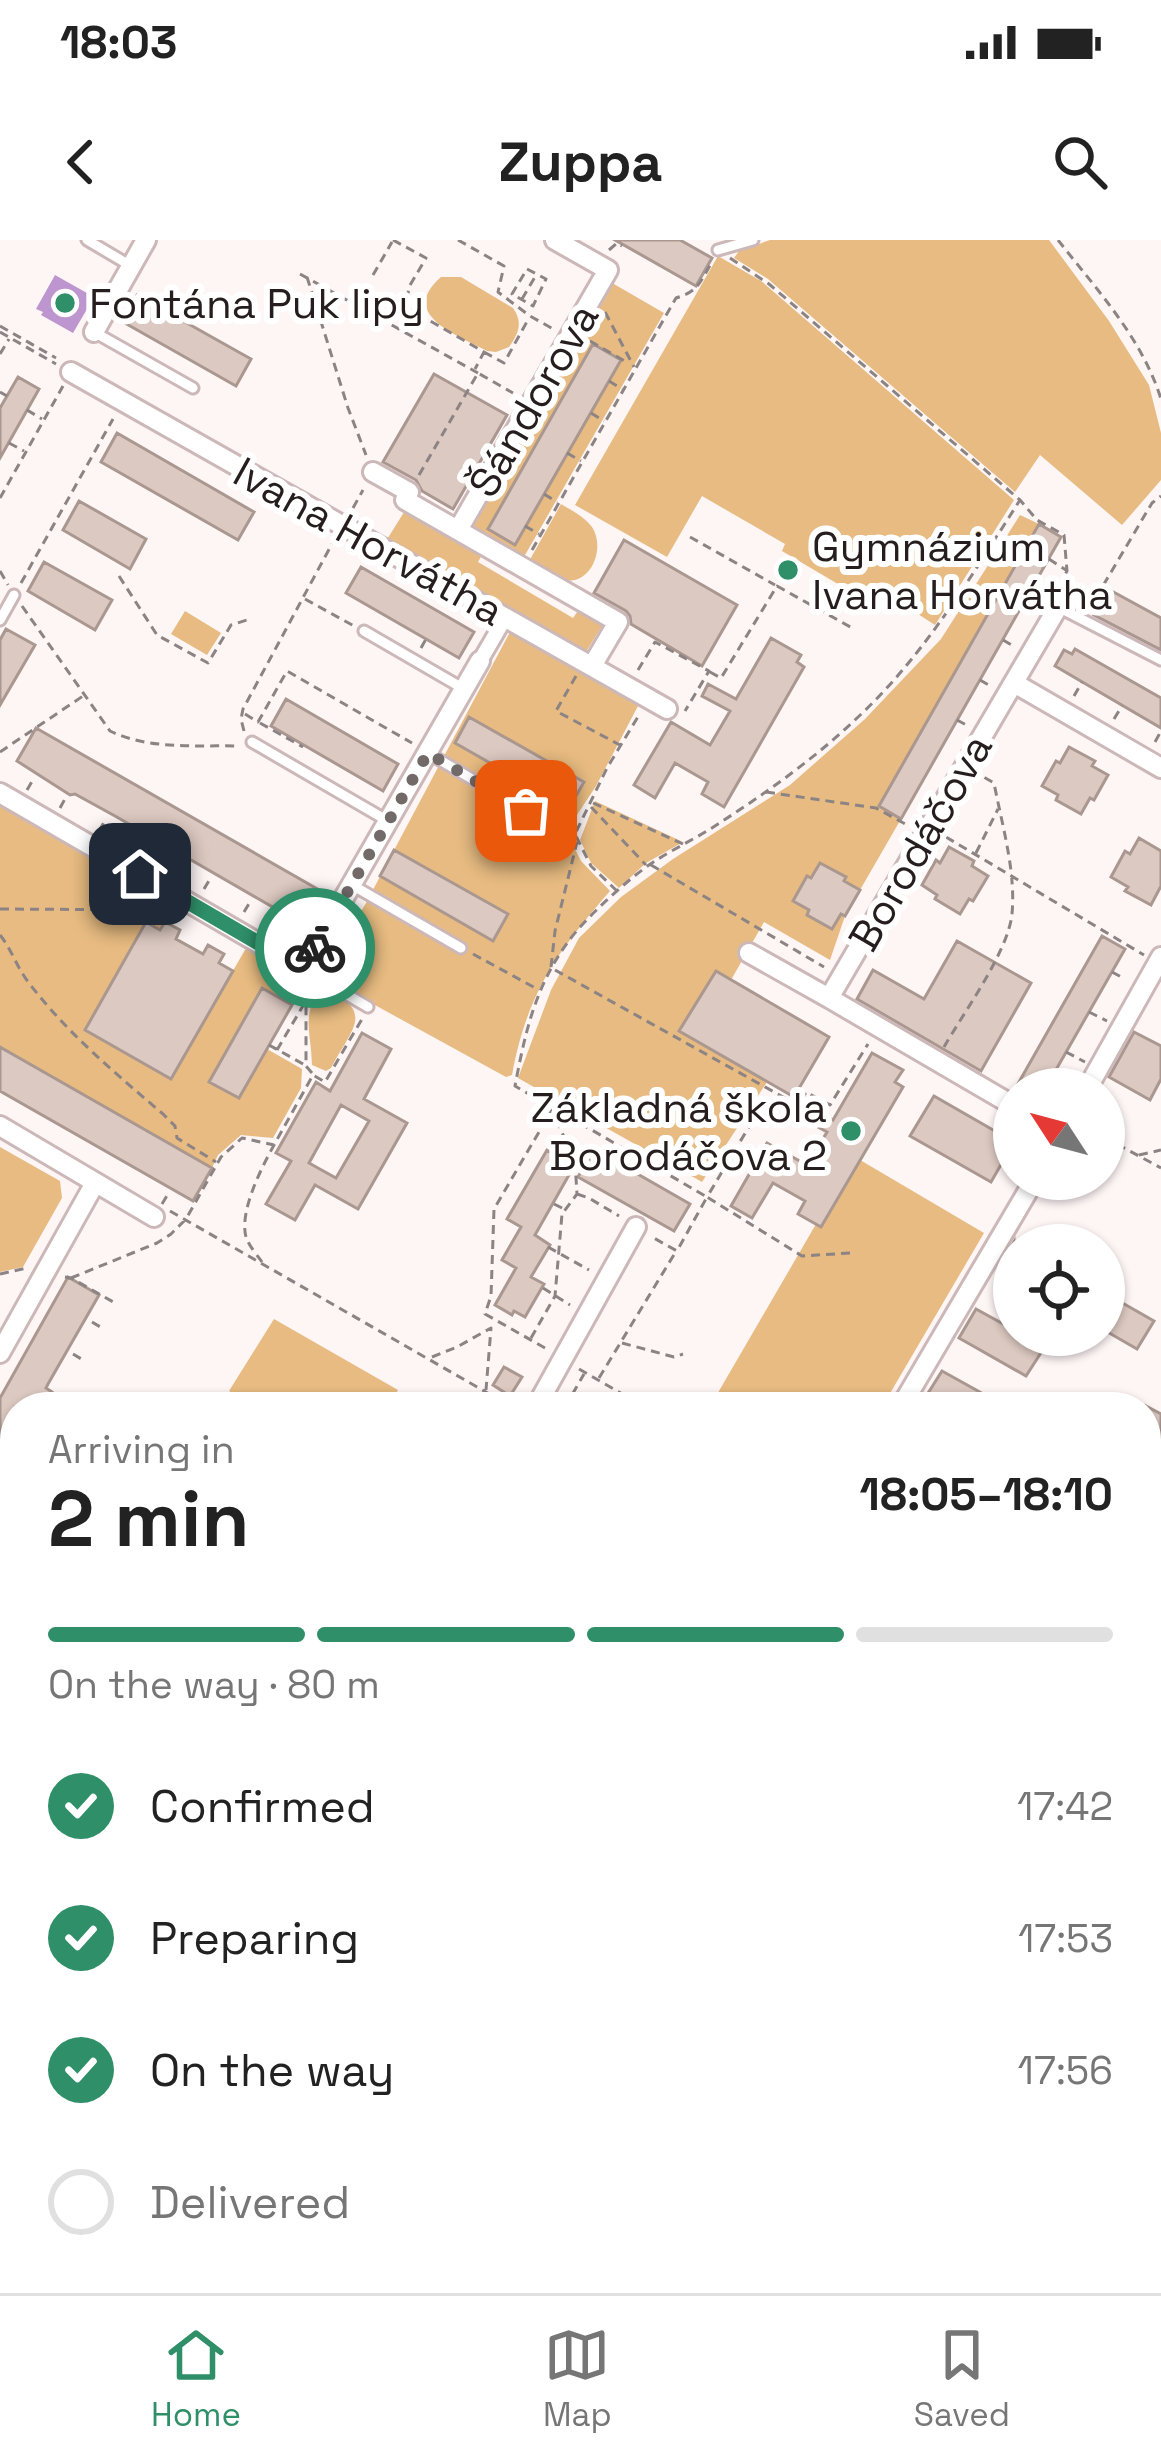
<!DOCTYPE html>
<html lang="en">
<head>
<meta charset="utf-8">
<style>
	body { margin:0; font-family:"Space Grotesk",sans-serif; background:#f2f2f2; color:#222; height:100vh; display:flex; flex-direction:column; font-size:45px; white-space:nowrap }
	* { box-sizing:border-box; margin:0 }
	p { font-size:39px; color:#767676 }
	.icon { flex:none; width:66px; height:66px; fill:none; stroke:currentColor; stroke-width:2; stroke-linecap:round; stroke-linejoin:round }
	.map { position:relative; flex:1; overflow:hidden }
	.details { position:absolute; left:0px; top:1152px; width:1161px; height:903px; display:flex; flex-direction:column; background:#fff; border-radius:48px 48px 0 0; box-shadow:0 3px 9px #0004 }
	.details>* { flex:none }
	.needle { width:78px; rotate:306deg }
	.buttons { position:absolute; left:993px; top:828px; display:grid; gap:24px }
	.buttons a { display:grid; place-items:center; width:132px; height:132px; border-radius:50%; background:#fff; box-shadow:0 3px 9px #0004; font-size:60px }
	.pin { position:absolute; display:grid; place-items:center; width:102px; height:102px; color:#fff; margin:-51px; border-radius:24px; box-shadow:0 6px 18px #0006 }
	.courier { position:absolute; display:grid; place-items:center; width:120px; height:120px; margin:-60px; border:9px solid #2e8f68; border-radius:50%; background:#fff; color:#222; box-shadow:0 3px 15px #0007 }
	.overview em { font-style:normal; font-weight:800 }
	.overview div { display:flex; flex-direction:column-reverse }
	.overview { display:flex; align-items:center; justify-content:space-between; height:204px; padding:0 48px }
	h1 { font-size:78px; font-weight:800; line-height:90px }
	.bar { display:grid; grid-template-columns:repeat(4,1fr); gap:18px 12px; align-content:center; height:144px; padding:0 48px }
	.bar i { height:15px; border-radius:9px; background:#e0e0e0 }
	.bar .active { background:#2e8f68 }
	.bar p { grid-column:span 4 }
	ol { padding:0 48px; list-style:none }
	li { display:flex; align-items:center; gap:36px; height:132px }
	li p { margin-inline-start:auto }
	li .icon { padding:12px; border-radius:50%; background:#2e8f68; color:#fff; stroke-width:4 }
	li:last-child { color:#767676 }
	li i { width:66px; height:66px; border:6px solid #e0e0e0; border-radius:50% }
	.status { display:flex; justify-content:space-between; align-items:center; height:84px; padding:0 60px; background:#fff; direction:ltr }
	.status svg { height:33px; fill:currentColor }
	header { display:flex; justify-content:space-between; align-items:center; height:156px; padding:0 48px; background:#fff; font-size:54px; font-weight:800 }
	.dock { display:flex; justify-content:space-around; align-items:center; height:168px; border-top:3px solid #e0e0e0; background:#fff; font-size:33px; color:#767676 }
	.dock a { display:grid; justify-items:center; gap:6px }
	.dock .active { color:#2e8f68 }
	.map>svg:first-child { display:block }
</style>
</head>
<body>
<div class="status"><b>18:03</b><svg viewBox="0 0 49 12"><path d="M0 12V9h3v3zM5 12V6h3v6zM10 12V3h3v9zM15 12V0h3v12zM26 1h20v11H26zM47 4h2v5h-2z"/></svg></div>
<header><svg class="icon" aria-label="back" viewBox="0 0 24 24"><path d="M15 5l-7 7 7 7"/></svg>Zuppa<svg class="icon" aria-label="search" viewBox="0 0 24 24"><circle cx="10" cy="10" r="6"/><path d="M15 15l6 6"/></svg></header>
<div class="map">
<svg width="1161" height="2053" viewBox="0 0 1161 2053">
	<rect width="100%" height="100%" fill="#fef5f5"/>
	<path fill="#e7bb81" d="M770,0h279l60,81 40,64 12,48v47l-39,45 -82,-70 -25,37 -247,-213 -34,-21 5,-7z
		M718,16l43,25 253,219 -79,125 -65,-42 -10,14 -78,-46 3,-7 -83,-48 -35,61 -92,-52z
		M441,37h20l52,31c10,14 6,25 -4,39l-13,5 -9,-1c-28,-15 -90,-36 -46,-74z
		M607,40l57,33 -143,249 -33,-19 -20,-19z
		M561,264c10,6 24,13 31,23 14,21 -1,60 -30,53 -12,-2 -24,-10 -35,-15z
		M406,269l77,44 -5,9 95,56 7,-10 24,15 -20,32 -198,-114z
		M1020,275l19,9 -160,282 22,13 -56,97 -15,44 -66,-38 -33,58 -16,-8 -35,59 87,51 -65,100 -184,-104 33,-88 28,-52 42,-41 52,-38 117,-74 75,-66 76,-80z
		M185,371l36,22 -14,22 -36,-21z
		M511,390l127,76 -42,80 -23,35 -2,20 10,20 29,30c-53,61 -83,102 -98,184l-6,2 -184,-101 44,-73z
		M0,557l176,105 -16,28 -15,-7 -60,106 86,49 78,-135 53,32 -10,30 -30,-17 -53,93 30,17 28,-49 35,20 -1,19 -28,50 -32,-3 -23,20 -6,13 -212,-121z
		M595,561l88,41 -37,21 -27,25 -28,-25 -11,-23z
		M321,745c54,28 34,38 10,83l-5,3 -14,-6c-1,-36 -11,-46 9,-80z
		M0,907l60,34 2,17 -39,69 -23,5z
		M855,917l129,76 -102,174h-164l-6,-4z
		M274,1079l124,71 -9,17h-133l-27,-16z
		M14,1360l1,1v79l-15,-9v-69z
		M0,1471l15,8v141l-15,-9z
		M0,1669l15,9v75l-15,-9z"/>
	<path fill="#bd96cf" d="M55,35l39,22 -21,36 -32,-18 2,-3 -7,-3z"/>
	<path fill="#dcc9c1" stroke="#a99790" stroke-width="3" fill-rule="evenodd" d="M615,0h65l32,18 -16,28z
		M137,55l114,64 -15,27 -113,-64z
		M593,104l28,16 -106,185 -27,-16z
		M434,134l73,41 -54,94 -31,-18 -6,-11 -33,-18z
		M18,137l21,12 -39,69v-50z
		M117,193l137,79 -16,28 -137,-78z
		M79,261l67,38 -16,30 -67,-39z
		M1039,284l22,13 -160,282 -22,-13z
		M624,300l113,65 -35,61 -71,-42 -1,-8 -4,-5 -32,-18z
		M44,322l68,38 -17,30 -67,-39z
		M361,327l113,65 -15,26 -113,-65z
		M1108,349l53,29v32l-67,-35z
		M6,389l29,16 -35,60v-65z
		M771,398l30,17 -4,7 7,5 -80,140 -22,-13 6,-12 -33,-19 -20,35 -21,-13 37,-63 39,23 20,-34 -28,-15 6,-12 28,15z
		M1075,409l86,49v30l-106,-62 9,-16 8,4z
		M286,459l112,65 -15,27 -112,-65z
		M469,477l115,65 -15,26 -114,-65z
		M36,488l292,167 -19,33 -194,-112 -40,-22 -5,1 -53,-34z
		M1069,507l26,14 -3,5 16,9 -14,25 -4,-2 -9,16 -25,-14 2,-5 -16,-9 14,-25 4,2z
		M1139,598l22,13v35l-10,19 -26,-14 3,-4 -17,-10 14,-26 5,3z
		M949,607l25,14 -2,5 16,10 -15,25 -4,-2 -9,15 -25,-15 2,-4 -15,-10 14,-25 4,3z
		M394,610l114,64 -15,27 -113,-65z
		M820,623l26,14 -2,4 16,9 -15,26 -4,-2 -9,15 -25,-14 2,-5 -16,-9 14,-25 4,2z
		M146,682l14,8 5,-8 15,8 -4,9 27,15 5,-9 16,9 -5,9 14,8 -62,108 -86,-49z
		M356,683l13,8 -9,16 -14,-8z
		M1102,696l23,13 -80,140h-30z
		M957,701l74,42 -50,88 -124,-72 16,-29 51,29z
		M716,731l113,66 -35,60 -115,-66z
		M262,748l30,17 -53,93 -30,-16z
		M1134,792l27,14v33l-11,21 -41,-23z
		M362,793l29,16 -27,50 43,24 -49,86 -43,-24 -20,35 -29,-16 25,-43 -15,-8 40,-71 14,9zM341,865l28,16 -33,57 -27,-15z
		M0,807l212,121 -19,33 -193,-110z
		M872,813l31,17 -8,12 8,5 -82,140 -23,-13 7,-13 -32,-18 -21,35 -21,-12 36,-63 40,22 20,-33 -31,-17 7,-12 30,17z
		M934,856l80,46 -23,40 -81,-46z
		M594,909l96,55 -16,27 -96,-54z
		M547,910l27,16 -39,69 15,10 -19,32 13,7 -19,33 -11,-6 -2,4 -17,-10 21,-37 -14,-8 19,-33 -14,-8z
		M1014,1002v37l-16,-9z
		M68,1037l31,18 -51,89 -2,4 6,4 -8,15h-29v50l-15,25v-84z
		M1119,1061l35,20 -17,28 -33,-19v-5z
		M976,1069l38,21v5h8l22,13 -18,28 -67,-38z
		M504,1127l18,10 -12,19 -17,-11z
		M942,1131l36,20 28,16h-66l-15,-9z
		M1146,1166l15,8v39l-15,27z
		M0,1432l15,9v38l-15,-8z
		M1146,1505l15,10v39l-15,27z
		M0,1611l15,9v37l-15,-9z
		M0,1832l15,8v42l-15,-8z
		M1161,2004v49h-27l7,-13h5v-9z
		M96,2040h28l-8,13h-28z
		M330,2040h69l2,8 7,5h-56z
		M561,2040h42l23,13h-73z
		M701,2040h111l-7,13h-82z
		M911,2040h19l20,13h-46z"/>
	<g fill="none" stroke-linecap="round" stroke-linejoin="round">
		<g stroke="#cdb8b9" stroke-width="15">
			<path id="service" d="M87,0l44,26
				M718,10l35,-10
				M94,92l99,56
				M1058,367l103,53
				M0,380l14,-25
				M364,391l100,58
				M252,502l136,79
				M428,513l98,58
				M352,645l109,63
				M303,729l65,38
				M1146,1891l15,-3
				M0,1896l15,8
				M148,2040l23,13
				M827,2053l7,-13"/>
		</g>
		<g stroke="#cdb8b9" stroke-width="20">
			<path id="pedestrian" d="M480,421l25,-43"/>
		</g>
		<g stroke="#cdb8b9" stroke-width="24">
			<path id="minor" d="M94,92l52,-92
				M71,132l596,337
				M373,232l36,20 -4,8 213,122 -26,44
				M458,290l150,-260 -53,-30
				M1014,443l147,85
				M0,553l303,176 177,-308
				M749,713l80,45 229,-391
				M829,758l185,108
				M1087,849l74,-132
				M0,886l154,91
				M0,1113l95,-170
				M906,1158l129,-219
				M536,1167l100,-180
				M0,1264l15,8
				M1146,1472l15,9
				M0,1769l15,9
				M412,2040l23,13
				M661,2040l23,13
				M48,2053l8,-13
				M888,2053l8,-13"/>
		</g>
		<g stroke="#d4d2d2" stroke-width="33">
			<path id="primary" d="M1146,1941l15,-25
				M1146,1985l15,-25
				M1079,2053l7,-13
				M1104,2053l8,-13"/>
		</g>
		<path stroke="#8c8484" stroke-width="3" stroke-dasharray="9 6" stroke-linecap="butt" d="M393,0l33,18 -17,29 -3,20 78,45 -9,17
			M458,0l46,26 -6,26 32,24 25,14
			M1058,0c39,50 84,98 103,159
			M609,10l8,-7 5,3
			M730,18l39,26 251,216 17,20 27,15 3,36 -11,20
			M527,29l19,10 -13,27 -21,-12z
			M300,34l178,99
			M373,35l19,-33
			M307,37l41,131 18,47
			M522,59l13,-22
			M605,72l29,55
			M388,80l19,-26
			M0,86l56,32
			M0,92l56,32
			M590,101l38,22
			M484,112l20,11 25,-45
			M0,114l9,-15
			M609,141l13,8
			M0,152l7,4
			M27,170l15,9
			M591,173l13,8
			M9,203l15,8
			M567,213l14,8
			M419,235l59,-102 35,20
			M544,254l13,8
			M0,258l63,-112
			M353,268l10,-18
			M525,286l14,8
			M690,297l85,48
			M532,310l144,-252c23,-7 24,-16 36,-36
			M1049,319l17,11
			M0,331l8,14
			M119,336l38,59 51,28 23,-38 16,-5
			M21,343l92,-164
			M1076,358l28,-14 48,-81 9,-7
			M305,359l49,27
			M1026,359l12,8
			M22,366l88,125c40,19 85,14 129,15
			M1003,400l12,7
			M421,408l5,-9
			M638,430l17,-28 54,29 -24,40
			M710,432l11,6 56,-92 77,43
			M576,436l-20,35 64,34
			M980,440l12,7
			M1074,456l8,-14
			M245,474l13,8 29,-51 125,72
			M1114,479l8,-13
			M957,480l13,7
			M260,483l43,24
			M244,491l-3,-12 2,-10 90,-167
			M1155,502l6,-11
			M0,512l83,-56
			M27,550l7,-12
			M766,552l110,16 31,17
			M593,563l90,41
			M591,567l55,58
			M60,568l6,-11
			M538,578l22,13 13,2
			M99,591l7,-12
			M946,597l198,118
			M131,609l7,-12
			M976,613l22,-44
			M651,625l173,102
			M172,631l7,-11
			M204,649l6,-10
			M617,651l-26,-25 -16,-32 32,-66 32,-53
			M0,669l166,1
			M244,672l6,-10
			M276,690l6,-10
			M0,695c12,15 17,33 29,48 38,50 86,90 134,131l12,12 2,12 39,24
			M473,714l66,36
			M551,727l4,-36 22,-89
			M555,730l246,137
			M1112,732l13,7
			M1089,772l18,9
			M269,805l36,20
			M944,807c20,-35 64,-95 68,-133 4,-43 -10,-89 -18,-131l-12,-7
			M277,810l27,-46
			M1066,812l19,10
			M312,833l-6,-7v-63l7,-12
			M554,868l153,89 -30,54 -25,-14
			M1104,897l57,31
			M1139,915l22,-5
			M577,954l12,4 30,18
			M162,964l6,-10
			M554,964l10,5
			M170,971l342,196
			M548,1007l41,23
			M850,1013l-48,3 -95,-59 49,-82 33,8 17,-31 24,13 38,-61
			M262,1022c-5,-7 -13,-16 -16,-25 -7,-26 16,-70 28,-92
			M0,1034l27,-6
			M65,1037l6,1 44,25
			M71,1038l86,-35 14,-9 15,-15 35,-62 21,-19 32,7 39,-70 12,7 37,-63
			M543,1048l27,17
			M92,1082l10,6
			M531,1098l24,-42 7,-82 15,-20 -2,-32 -22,-50
			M622,1103l52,14 9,-3
			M545,1108l-60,-34 6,-18 3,-87 59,-101 -38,-22c10,-53 20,-99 53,-144 16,-23 63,-66 87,-81 20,-13 42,-23 63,-37 48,-31 96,-65 138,-105 68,-63 114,-141 164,-219
			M73,1114l10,6
			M432,1117l25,-10 34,-19 -5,62
			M579,1129l66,38
			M599,1138l76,-125
			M51,1154l9,5 1,8
			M565,1167l19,-33
			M9,1226l6,4
			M0,1301l8,21
			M0,1317l15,9
			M1146,1329l6,-9
			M0,1331l15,22
			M0,1358l15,-2
			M1146,1361l15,9
			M0,1483l5,-9
			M0,1495l15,9
			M0,1517l15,8
			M1146,1588l15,9
			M1146,1722l15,-28
			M298,2040l13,13
			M519,2040l22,13
			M635,2040l10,6
			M450,2044l16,9
			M72,2045h15l3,-5
			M616,2047l4,-7
			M315,2053l8,-13
			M753,2053l7,-13"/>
		<use href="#service" stroke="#fff" stroke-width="9"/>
		<use href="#pedestrian" stroke="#fff" stroke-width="14"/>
		<use href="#minor" stroke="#fff" stroke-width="18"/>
		<use href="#primary" stroke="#fbd2e9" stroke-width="27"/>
	</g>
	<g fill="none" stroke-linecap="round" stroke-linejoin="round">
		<path stroke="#726969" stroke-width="12" stroke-dasharray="0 21.6" d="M315,708l113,-195 98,58"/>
		<path stroke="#2e8f68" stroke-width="15" d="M140,634l163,95 12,-21"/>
	</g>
	<g fill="#2e8f68" stroke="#fff" stroke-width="4.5">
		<circle cx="65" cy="63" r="12"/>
		<circle cx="788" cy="330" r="12"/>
		<circle cx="851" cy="891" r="12"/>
	</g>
	<g text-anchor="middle" stroke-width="12" stroke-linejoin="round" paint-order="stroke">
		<g font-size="42" fill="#261e1e" stroke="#fff" text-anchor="start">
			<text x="89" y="78">Fontána Puk lipy</text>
			<text x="812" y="321">Gymnázium<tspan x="812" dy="48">Ivana Horvátha</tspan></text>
			<text x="827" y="882" text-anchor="end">Základná škola<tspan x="827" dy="48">Borodáčova 2</tspan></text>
		</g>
		<g font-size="42" fill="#261e1e" stroke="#fff">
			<text transform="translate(533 160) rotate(-60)" y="15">Šándorova</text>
			<text transform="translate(369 301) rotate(29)" y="15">Ivana Horvátha</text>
			<text transform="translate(920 602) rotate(-60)" y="15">Borodáčova</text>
		</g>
	</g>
</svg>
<div class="buttons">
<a><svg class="needle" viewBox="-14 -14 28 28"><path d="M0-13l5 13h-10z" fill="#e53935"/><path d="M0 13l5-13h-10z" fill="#767676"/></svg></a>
<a><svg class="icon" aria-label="locate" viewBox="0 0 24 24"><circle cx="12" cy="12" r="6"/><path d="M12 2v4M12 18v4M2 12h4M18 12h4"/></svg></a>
</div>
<div class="pin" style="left:526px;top:571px;background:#ea580c"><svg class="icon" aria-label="bag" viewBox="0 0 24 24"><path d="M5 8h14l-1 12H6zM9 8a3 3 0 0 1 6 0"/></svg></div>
<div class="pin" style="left:140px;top:634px;background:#1f2937"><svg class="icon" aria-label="home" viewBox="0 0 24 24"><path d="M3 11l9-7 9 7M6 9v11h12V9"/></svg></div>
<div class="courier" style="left:315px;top:708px"><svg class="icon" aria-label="bike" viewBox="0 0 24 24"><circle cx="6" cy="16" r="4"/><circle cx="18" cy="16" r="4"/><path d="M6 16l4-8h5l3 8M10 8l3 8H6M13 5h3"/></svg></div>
<section class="details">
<div class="overview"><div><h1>2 min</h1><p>Arriving in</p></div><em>18:05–18:10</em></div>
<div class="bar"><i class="active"></i><i class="active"></i><i class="active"></i><i></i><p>On the way · 80 m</p></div>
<ol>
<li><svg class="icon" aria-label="check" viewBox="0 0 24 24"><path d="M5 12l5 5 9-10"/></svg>Confirmed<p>17:42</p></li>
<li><svg class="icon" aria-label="check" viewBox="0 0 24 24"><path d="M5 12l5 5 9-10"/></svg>Preparing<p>17:53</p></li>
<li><svg class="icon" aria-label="check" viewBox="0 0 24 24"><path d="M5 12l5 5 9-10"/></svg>On the way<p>17:56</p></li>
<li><i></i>Delivered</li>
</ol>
</section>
</div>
<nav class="dock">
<a class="active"><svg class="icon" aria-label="home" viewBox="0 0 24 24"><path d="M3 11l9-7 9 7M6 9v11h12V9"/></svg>Home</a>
<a><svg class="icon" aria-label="map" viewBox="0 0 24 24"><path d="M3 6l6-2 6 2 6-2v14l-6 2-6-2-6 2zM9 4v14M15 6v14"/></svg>Map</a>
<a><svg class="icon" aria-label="saved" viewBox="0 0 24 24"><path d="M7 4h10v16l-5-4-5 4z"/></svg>Saved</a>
</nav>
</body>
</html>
